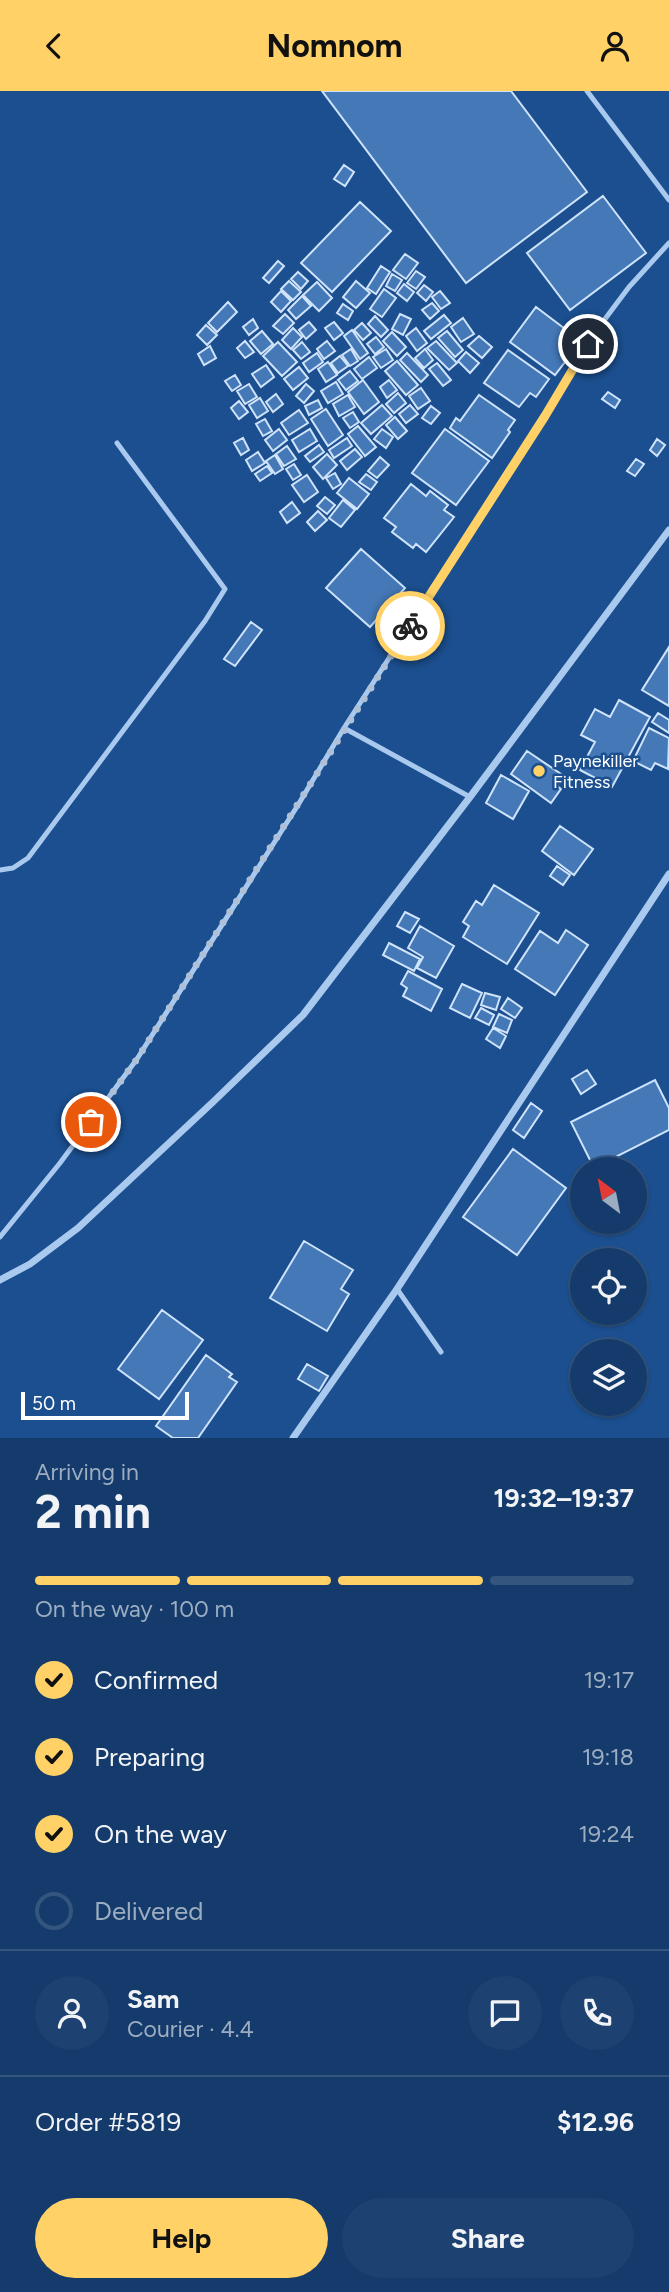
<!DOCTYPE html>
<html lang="en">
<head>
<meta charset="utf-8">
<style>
	body { margin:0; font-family:Figtree,sans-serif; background:#1d4271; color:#f1f3f6; height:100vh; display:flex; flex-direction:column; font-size:26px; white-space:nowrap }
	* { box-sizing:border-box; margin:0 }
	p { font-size:23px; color:#9dadc1 }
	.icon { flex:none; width:38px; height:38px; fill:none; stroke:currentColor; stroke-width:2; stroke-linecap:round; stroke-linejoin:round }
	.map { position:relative; height:1347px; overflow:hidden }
	.drawer { display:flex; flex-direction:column; background:#143b6b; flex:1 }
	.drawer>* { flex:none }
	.needle { width:46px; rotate:328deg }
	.fabs { position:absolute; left:570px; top:1066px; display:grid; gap:14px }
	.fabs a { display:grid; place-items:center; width:77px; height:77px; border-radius:50%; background:#143b6b; box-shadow:0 2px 5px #0004,0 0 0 2px #33557e; font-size:35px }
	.scale { position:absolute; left:21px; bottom:18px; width:168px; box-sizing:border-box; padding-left:7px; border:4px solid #fff; border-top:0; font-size:19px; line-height:24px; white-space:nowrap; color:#fff; -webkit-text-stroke:5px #1b4f8f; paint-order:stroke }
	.pin { position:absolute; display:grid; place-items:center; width:60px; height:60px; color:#fff; margin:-30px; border:4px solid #fff; border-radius:50%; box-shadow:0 2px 7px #0007 }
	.courier { position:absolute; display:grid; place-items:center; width:70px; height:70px; margin:-35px; border:5px solid #ffd166; border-radius:50%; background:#fff; color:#222; box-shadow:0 2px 9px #0007 }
	.summary em { font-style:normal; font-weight:700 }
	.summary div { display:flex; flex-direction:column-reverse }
	.summary { display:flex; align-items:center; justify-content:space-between; height:119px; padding:0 35px }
	h1 { font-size:46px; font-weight:700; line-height:52px }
	.bar { display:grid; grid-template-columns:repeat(4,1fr); gap:10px 7px; align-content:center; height:84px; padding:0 35px }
	.bar i { height:9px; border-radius:5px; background:#33557e }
	.bar .selected { background:#ffd166 }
	.bar p { grid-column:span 4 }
	.line { display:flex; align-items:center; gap:18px; padding:0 35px; border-top:2px solid #33557e }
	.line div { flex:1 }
	.round { display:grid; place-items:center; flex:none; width:74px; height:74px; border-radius:37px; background:#1d4271 }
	ol { padding:0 35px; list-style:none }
	li { display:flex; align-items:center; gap:21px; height:77px }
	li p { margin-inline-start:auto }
	li .icon { padding:7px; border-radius:50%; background:#ffd166; color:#111; stroke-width:4 }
	li:last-child { color:#9dadc1 }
	li i { width:38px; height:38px; border:4px solid #33557e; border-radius:50% }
	.action { display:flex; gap:14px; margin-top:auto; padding:14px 35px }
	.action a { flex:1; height:80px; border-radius:42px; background:#ffd166; color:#111; font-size:28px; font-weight:700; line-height:80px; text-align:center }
	.action a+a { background:#1d4271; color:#f1f3f6 }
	header { display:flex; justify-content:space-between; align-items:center; height:91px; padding:0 35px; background:#ffd166; color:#111; font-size:32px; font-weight:700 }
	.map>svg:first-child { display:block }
</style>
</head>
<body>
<header><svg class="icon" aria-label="back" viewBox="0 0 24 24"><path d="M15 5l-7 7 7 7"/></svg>Nomnom<svg class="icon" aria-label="person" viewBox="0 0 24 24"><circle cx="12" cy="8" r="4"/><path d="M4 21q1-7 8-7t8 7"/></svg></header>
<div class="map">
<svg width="669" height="1347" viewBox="0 0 669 1347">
	<rect width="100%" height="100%" fill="#1b4f8f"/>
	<path fill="#4478b7" stroke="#cfe3fa" stroke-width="2" d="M322,0h189l76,101 -121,91z
		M344,74l10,7 -9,14 -11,-7z
		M603,105l43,57 -76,57 -43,-57z
		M360,111l31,29 -59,61 -31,-29z
		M405,163l13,9 -12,16 -13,-9z
		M278,170l6,5 -15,17 -6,-5z
		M381,175l9,6 -14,22 -9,-6z
		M416,180l9,6 -9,12 -9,-6z
		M298,181l10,9 -7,8 -10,-10z
		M392,183l10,6 -7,11 -9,-5z
		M289,190l12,11 -8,8 -12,-11z
		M356,190l14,12 -14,15 -13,-11z
		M317,191l15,16 -13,13 -16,-16z
		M404,193l10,8 -7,9 -10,-8z
		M424,194l9,7 -7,9 -9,-8z
		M384,198l12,9 -14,19 -12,-8z
		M281,200l10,10 -10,11 -10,-10z
		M440,200l10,12 -9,6 -9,-12z
		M302,205l9,10 -15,13 -8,-9z
		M228,211l9,10 -20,20 -9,-9z
		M432,212l7,8 -9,8 -8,-9z
		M343,213l10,7 -5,9 -11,-7z
		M536,216l45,34 -26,34 -45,-33z
		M285,223l9,9 -11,11 -10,-8z
		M400,223l11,5 -8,16 -11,-6z
		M444,224l7,8 -20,16 -7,-8z
		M375,225l13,14 -7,7 -13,-13z
		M463,227l11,16 -13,8 -10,-15z
		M253,228l5,9 -9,7 -6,-8z
		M309,231l7,8 -10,9 -7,-9z
		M334,231l9,11 -9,7 -9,-12z
		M362,232l9,10 -8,7 -9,-10z
		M206,234l11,10 -10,10 -10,-10z
		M293,237l9,9 -11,12 -9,-9z
		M416,237l11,15 -10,8 -11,-15z
		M352,239l16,23 -8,6 -16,-23z
		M262,240l11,13 -12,10 -11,-13z
		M447,240l16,19 -8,7 -17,-19z
		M392,241l14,15 -9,9 -14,-15z
		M479,245l13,11 -10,11 -14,-12z
		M376,246l8,10 -9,7 -8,-10z
		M245,250l9,11 -9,6 -8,-10z
		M327,250l8,10 -11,8 -7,-10z
		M436,250l21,22 -8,7 -22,-22z
		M278,251l19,20 -15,14 -19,-20z
		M302,251l8,10 -9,7 -8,-9z
		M210,255l6,12 -12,7 -6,-11z
		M351,258l7,12 -8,5 -8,-11z
		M386,258l7,11 -12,8 -8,-11z
		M425,258l8,11 -9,8 -9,-10z
		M508,259l41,29 -13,18 -6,-4 -11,14 -35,-24z
		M466,261l13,11 -9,10 -12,-12z
		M317,262l6,9 -14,10 -6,-9z
		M407,262l21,22 -7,7 -21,-22z
		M340,265l8,10 -10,7 -7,-10z
		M369,266l8,11 -15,11 -8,-10z
		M397,270l21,24 -12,10 -21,-24z
		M328,271l9,13 -11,7 -8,-13z
		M437,272l14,17 -8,6 -14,-17z
		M266,274l8,12 -13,10 -9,-13z
		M299,276l9,11 -15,12 -9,-11z
		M350,280l8,10 -12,9 -8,-10z
		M235,284l6,10 -9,6 -7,-10z
		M363,289l16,22 -15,12 -16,-22z
		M389,289l8,10 -10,8 -7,-11z
		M336,291l7,12 -15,9 -7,-12z
		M249,293l8,13 -12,7 -8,-13z
		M306,293l8,7 -10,12 -8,-7z
		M421,297l9,13 -12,8 -9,-13z
		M608,301l12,8 -5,8 -13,-9z
		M398,302l8,10 -12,10 -8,-9z
		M276,303l7,10 -10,8 -7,-10z
		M348,304l7,12 -16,9 -6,-12z
		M479,304l36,25 -7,10 2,2 -18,26 -42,-30 6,-10 4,3z
		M260,307l8,13 -11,7 -8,-13z
		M318,309l4,8 -13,7 -4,-9z
		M239,310l9,11 -9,7 -8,-11z
		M382,314l10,11 -21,18 -10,-11z
		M410,314l8,9 -12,9 -7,-9z
		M431,315l9,7 -9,11 -9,-6z
		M326,318l17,26 -15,11 -17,-27z
		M299,319l9,13 -19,12 -8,-12z
		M353,321l6,10 -9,6 -7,-10z
		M395,326l12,14 -9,8 -12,-14z
		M265,328l7,12 -9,5 -7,-12z
		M358,335l18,21 -11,9 -17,-22z
		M279,338l8,11 -14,11 -8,-11z
		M310,338l7,12 -18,11 -7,-12z
		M382,338l11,8 -7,11 -12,-9z
		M445,338l44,32 -33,44 -44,-32z
		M243,347l6,12 -8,5 -7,-12z
		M347,347l5,8 -18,12 -5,-8z
		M657,348l8,6 -8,11 -7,-6z
		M319,354l5,7 -14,10 -5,-6z
		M287,355l9,13 -12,7 -8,-12z
		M355,358l7,8 -15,13 -7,-9z
		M258,361l7,11 -13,8 -6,-11z
		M327,363l10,11 -14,14 -10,-12z
		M275,364l8,14 -8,5 -9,-13z
		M380,366l9,8 -12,13 -9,-7z
		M636,368l8,5 -9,12 -8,-5z
		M294,373l7,11 -8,5 -7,-11z
		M267,375l5,7 -12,8 -5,-7z
		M335,382l6,11 -8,5 -7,-11z
		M366,383l11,8 -6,8 -12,-8z
		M307,384l11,17 -14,10 -12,-17z
		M349,387l20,16 -12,15 -20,-16z
		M411,393l15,12 4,-5 18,14 -4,5 10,7 -28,35 -10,-8 -3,4 -21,-16 4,-5 -12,-9z
		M325,406l10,8 -8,9 -10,-8z
		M343,409l12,10 -14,17 -12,-9z
		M292,411l8,11 -13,10 -7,-11z
		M318,420l9,9 -12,11 -8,-9z
		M361,458l44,39 -35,39 -44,-39z
		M251,531l11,8 -27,36 -11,-7z
		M669,556v59l-27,-16z
		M619,609l31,17 -38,70 -32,-17 15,-28 -14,-7 14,-26 15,8z
		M658,622l11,7v13l-17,-11z
		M649,637l20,10 -1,31 -13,-6 -4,7 -18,-9z
		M527,660l37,25 -7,10 4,3 -10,14 -40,-29z
		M501,684l28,16 -16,28 -27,-16z
		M560,735l33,23 -19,26 -32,-24z
		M557,775l13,9 -7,10 -13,-9z
		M494,794l45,28 -32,51 -44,-27 6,-11 -6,-4 13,-21 6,4z
		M405,821l14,7 -9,14 -13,-7z
		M420,835l34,20 -18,32 -19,-10 6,-11 -15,-9z
		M566,839l22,15 -33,50 -40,-26 25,-38 18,12z
		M389,852l31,16 -6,12 -31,-16z
		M408,880l34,18 -11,22 -28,-15 4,-8 -6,-4z
		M462,893l20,9 -12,25 -20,-10z
		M485,902l15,4 -4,13 -15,-5z
		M508,907l14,10 -7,10 -14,-9z
		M481,917l13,7 -5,10 -14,-7z
		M499,923l13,6 -5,13 -14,-6z
		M493,937l13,8 -6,12 -14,-9z
		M587,979l9,14 -15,10 -9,-15z
		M655,989l14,28v22l-75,38 -23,-46z
		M531,1012l11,8 -18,27 -11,-8z
		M513,1058l53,39 -49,67 -54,-38z
		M304,1150l49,29 -12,19 8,5 -22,37 -57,-33z
		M162,1219l41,30 -44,59 -41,-30z
		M206,1264l26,19 -3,3 8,5 -39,56h-25l-17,-12z
		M307,1273l21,12 -9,15 -21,-12z"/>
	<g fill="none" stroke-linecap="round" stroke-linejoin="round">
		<path stroke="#a9c9ee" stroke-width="5" d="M587,0l82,109
			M344,637l126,69
			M0,779l13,-2 15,-10 177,-237 20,-32 -108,-146
			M0,1146l60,-74 77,-104 161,-254 46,-77 201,-312 54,-89 30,-40 40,-44
			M397,1198l44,63"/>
		<path stroke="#a9c9ee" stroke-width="7" d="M0,1189l30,-16 48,-36 135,-126 90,-87 167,-218 199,-267
			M293,1347l104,-149 272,-415"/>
	</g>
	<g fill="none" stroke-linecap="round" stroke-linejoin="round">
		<path stroke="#afc1d8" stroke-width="7" stroke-dasharray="0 12.6" d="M91,1031l46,-63 273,-433"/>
		<path stroke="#ffd166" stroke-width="9" d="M410,535l135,-210 43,-72"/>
	</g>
	<circle fill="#ffd166" stroke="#1b4f8f" stroke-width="2.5" cx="539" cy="680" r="7"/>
	<g text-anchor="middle" stroke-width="5" stroke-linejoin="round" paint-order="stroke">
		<g font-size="18" fill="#fff" stroke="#1b4f8f" text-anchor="start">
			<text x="553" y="676">Paynekiller<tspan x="553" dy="21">Fitness</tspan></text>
		</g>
	</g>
</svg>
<div class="fabs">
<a><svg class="needle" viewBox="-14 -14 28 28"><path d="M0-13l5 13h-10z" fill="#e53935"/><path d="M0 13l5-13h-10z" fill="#9dadc1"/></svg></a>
<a><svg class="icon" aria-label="locate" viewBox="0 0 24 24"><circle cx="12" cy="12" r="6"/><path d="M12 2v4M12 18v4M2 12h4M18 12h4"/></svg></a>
<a><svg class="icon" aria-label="layers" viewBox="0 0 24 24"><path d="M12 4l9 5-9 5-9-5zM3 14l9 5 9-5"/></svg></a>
</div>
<div class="scale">50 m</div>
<div class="pin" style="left:91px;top:1031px;background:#ea580c"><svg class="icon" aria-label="bag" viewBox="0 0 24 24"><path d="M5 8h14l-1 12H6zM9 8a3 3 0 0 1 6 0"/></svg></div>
<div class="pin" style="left:588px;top:253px;background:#1f2937"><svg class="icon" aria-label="home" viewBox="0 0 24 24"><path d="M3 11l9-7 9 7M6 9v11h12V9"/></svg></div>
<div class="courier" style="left:410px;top:535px"><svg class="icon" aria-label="bike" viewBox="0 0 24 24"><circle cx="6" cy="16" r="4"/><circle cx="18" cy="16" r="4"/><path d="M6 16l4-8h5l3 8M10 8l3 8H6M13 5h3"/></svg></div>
</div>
<section class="drawer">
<div class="summary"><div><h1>2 min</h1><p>Arriving in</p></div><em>19:32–19:37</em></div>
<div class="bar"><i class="selected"></i><i class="selected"></i><i class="selected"></i><i></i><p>On the way · 100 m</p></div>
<ol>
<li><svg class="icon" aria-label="check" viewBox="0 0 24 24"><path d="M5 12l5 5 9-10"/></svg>Confirmed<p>19:17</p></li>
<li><svg class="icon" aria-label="check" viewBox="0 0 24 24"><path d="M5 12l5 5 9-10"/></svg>Preparing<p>19:18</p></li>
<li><svg class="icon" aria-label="check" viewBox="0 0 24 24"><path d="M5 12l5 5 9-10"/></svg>On the way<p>19:24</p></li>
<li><i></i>Delivered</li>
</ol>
<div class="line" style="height:126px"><a class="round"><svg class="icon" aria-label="person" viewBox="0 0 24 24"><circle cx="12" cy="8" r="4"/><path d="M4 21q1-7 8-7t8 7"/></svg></a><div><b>Sam</b><p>Courier · 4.4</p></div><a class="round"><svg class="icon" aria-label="chat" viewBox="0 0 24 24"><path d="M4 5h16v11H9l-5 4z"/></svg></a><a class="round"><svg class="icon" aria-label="phone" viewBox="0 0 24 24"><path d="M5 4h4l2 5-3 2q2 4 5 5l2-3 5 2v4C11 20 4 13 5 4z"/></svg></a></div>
<div class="line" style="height:91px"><div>Order #5819</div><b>$12.96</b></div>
<div class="action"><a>Help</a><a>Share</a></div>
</section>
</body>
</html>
